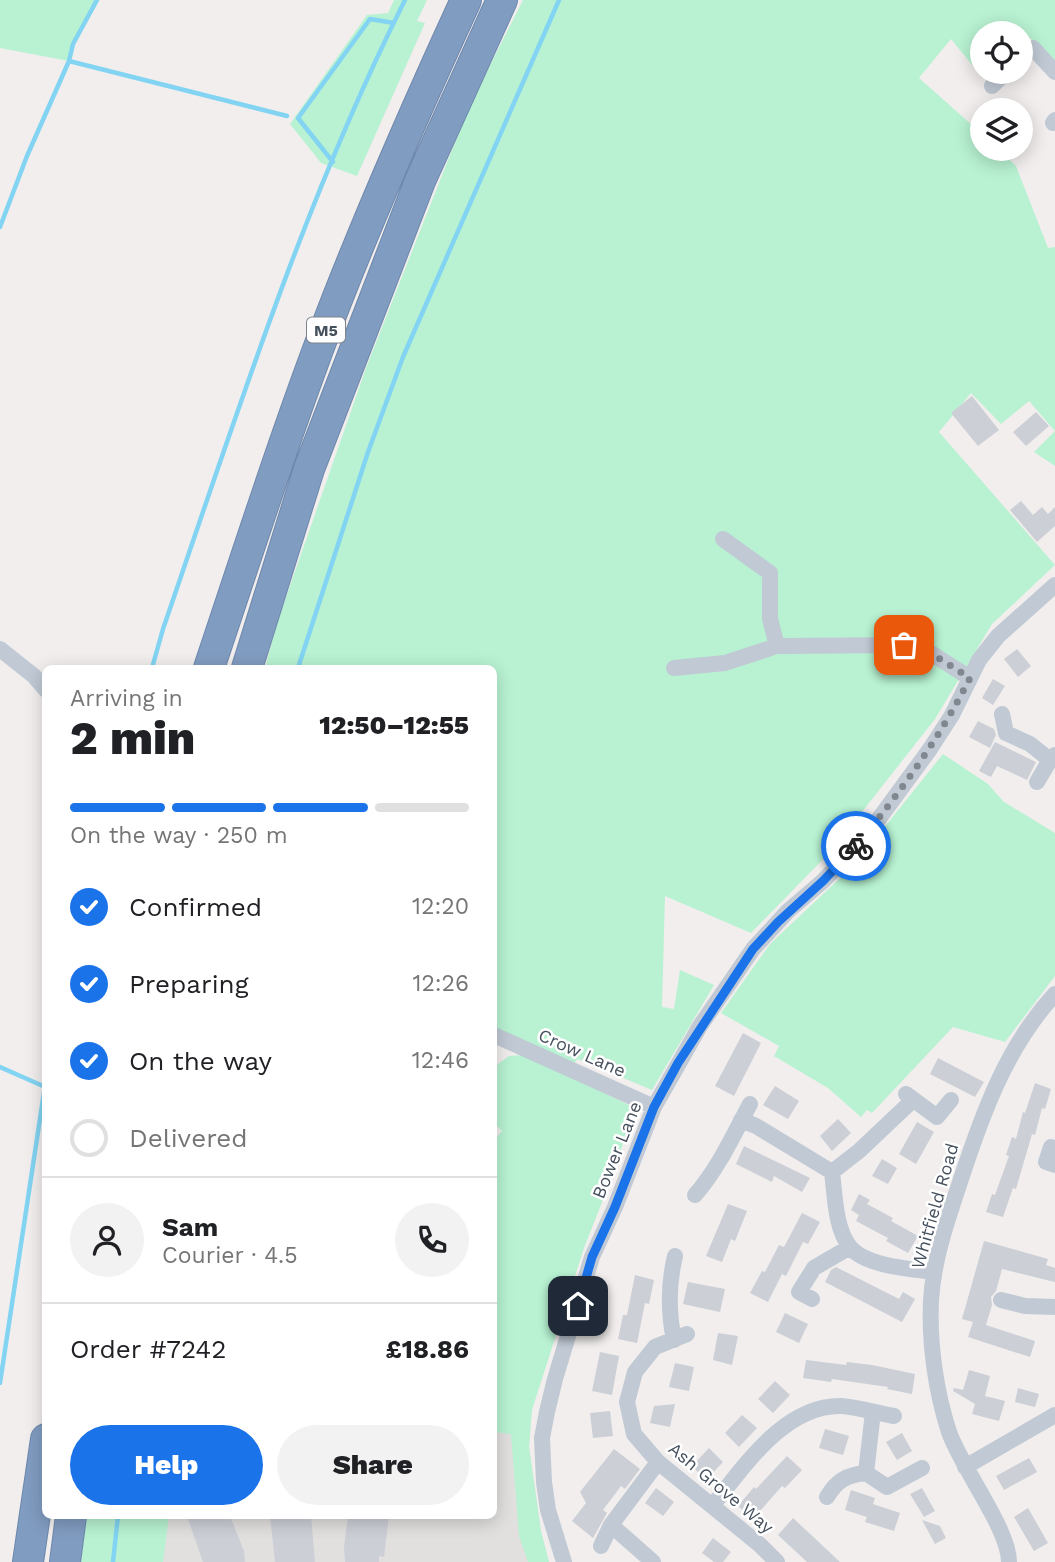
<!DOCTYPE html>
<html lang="en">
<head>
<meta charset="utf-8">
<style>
	body { margin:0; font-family:"Work Sans",sans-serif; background:#f2f2f2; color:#202124; height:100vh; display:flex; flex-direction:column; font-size:26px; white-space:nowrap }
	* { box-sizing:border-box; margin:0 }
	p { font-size:23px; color:#757577 }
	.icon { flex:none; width:38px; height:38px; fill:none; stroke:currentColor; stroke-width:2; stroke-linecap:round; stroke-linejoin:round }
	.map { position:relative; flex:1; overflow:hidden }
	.details { position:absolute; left:42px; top:665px; width:455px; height:854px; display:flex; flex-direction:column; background:#fff; border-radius:10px; box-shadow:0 4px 18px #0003 }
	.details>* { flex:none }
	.controls { position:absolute; left:970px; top:21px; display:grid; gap:14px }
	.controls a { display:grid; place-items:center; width:63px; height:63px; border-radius:50%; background:#fff; box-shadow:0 4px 18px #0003; font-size:35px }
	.pin { position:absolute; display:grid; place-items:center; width:60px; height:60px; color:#fff; margin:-30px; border-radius:14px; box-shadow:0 4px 10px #0006 }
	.courier { position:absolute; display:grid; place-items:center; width:70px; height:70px; margin:-35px; border:5px solid #1a73e8; border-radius:50%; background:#fff; color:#222; box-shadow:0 2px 9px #0007 }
	.headline em { font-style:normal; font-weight:800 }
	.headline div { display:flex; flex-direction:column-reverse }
	.headline { display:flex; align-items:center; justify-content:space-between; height:119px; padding:0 28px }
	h1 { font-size:46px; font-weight:800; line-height:52px }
	.bar { display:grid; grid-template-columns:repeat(4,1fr); gap:10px 7px; align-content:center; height:84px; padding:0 28px }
	.bar i { height:9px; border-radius:5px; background:#e0e0e0 }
	.bar .selected { background:#1a73e8 }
	.bar p { grid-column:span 4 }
	.line { display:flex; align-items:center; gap:18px; padding:0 28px; border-top:2px solid #e0e0e0 }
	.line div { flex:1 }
	.round { display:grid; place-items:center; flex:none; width:74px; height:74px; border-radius:37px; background:#f2f2f2 }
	ol { padding:0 28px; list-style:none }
	li { display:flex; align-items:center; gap:21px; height:77px }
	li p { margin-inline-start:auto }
	li .icon { padding:7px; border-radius:50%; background:#1a73e8; color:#fff; stroke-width:4 }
	li:last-child { color:#757577 }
	li i { width:38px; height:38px; border:4px solid #e0e0e0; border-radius:50% }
	.action { display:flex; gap:14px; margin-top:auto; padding:14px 28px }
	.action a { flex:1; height:80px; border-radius:42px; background:#1a73e8; color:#fff; font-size:28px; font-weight:800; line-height:80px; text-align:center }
	.action a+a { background:#f2f2f2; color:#202124 }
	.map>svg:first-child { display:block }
</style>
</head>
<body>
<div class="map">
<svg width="1055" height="1562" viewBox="0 0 1055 1562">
	<rect width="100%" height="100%" fill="#f1eeed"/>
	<path fill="#e2dfdf" d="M494,1432l36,2 -1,13 12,84 8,31h-405l6,-46h344z"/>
	<path fill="#b8f2d2" d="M0,0h96l-23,44 -4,17 -69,-13z
		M394,0h33l-10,21 8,2 -68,153 -36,-13 -31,-39 77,-109 21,-2z
		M523,0h532v63l-25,-25 -10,7v-12h-38v39h7l-7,5 -31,-38 -32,39 63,56v15h16l18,17 32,82 7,-1v219l-21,-14 21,-21 -26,-30 -28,23 -30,-31 -32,39 116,133 -63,59 -57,95 -103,131 -81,83 -86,-37 -3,111 12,2 6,-39 34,15 -62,105 -74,-31 -15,14 70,34 -16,57 -33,84 -52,162 -3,37 12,84 8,31h-21l-9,-26 -8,-102 -17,-2v-292l8,-9 -8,-8v-56l15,-11 13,-1 -28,-28v-359h-229l11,-42 90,-258 103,-261z
		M943,754l45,30 16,18 51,31v143l-50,66 -52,-15 -81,86 -5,-3 -6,7 -33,-29 -54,-32 5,-10 -58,-33 49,-69 85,-80z
		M86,1516h83l-6,46h-82z"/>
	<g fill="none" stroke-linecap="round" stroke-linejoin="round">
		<path stroke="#82d4f2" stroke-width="4.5" d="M69,61l218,55
			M333,162l-35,-44 72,-99 24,4
			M0,227l27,-71 42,-95 4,-17 24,-44
			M152,668l11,-39c73,-212 141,-428 242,-629
			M298,668l70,-216 35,-95 156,-357
			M0,1067l43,19
			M0,1383l46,-304
			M113,1562l5,-46"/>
	</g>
	<path fill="#cccfd6" d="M972,396l27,34 -21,16 -27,-33z
		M1036,412l13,14 -23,20 -13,-14z
		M1021,501l12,14 9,-8 6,7 7,-7v19l-18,16 -27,-32z
		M1017,649l14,17 -13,11 -14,-18z
		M993,679l12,7 -12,19 -11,-7z
		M978,721l16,8 2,6 -6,13 -21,-11z
		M995,742l41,20 -9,18 -30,-14 -6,11 -12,-6z
		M743,1033l18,10 -27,53 -19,-10z
		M938,1058l46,24 -9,15 -45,-23z
		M1035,1083l16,6 -6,20 -3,-1 -7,27 -3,-1 -16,55 -3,-1 -10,29 -17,-5 6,-18 3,1 14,-39 -3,-1 6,-18 4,2 7,-27 2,1z
		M775,1086l24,15 -11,18 -25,-14z
		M838,1119l13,14 -19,18 -12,-15z
		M917,1122l17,10 -18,32 -17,-10z
		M744,1146l66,32 -8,14 -28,-16 -2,6 -36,-18z
		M882,1159l15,9 -9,16 -16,-8z
		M859,1194l11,6 -3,4 26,14 -2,3 27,15 -10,17 -22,-12 2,-3 -32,-17 3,-6 -8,-5z
		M728,1204l19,7 -12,30 -4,-2 -9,23 -16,-6z
		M802,1213l18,9 -12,22 -5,-2 -17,34 -4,-2 -14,28 -18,-9 12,-22 3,1 14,-27 5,2z
		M984,1241l64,18 -2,6 9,3v14l-53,-13 -6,22 -5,6 1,8 -6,20 49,16 -5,16 -62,-20 5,-15 -11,-3z
		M836,1267l63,32 4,-7 12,7 -13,23 -77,-40 6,-12z
		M635,1275l19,5 -5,24 -4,-1 -8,40 -19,-4 5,-24h4z
		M688,1282l37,7 -5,23 -37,-8z
		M785,1313l23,11 -9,19 -23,-11z
		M718,1333l20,3 -6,29 -19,-5z
		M600,1352l19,4 -7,39 -20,-4z
		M806,1360l40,5 1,-3 25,3 43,9 -3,20 -25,-5 1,-2 -56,-8 -1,3 -28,-4z
		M675,1363l19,4 -5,24 -20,-4z
		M969,1370l21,6 -5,20 20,5 -6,20 -27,-7 3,-10 -22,-13 1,-3 9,2z
		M775,1381l15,14 -17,18 -15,-14z
		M1018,1388l21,6 -4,13 -20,-5z
		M675,1404l-5,23 -20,-4 4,-17z
		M610,1411l3,25 -20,2 -3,-25z
		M742,1415l15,13 -18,19 -14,-14z
		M825,1429l24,7 -6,19 -24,-7z
		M902,1433l10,18 -15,9 -11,-18z
		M709,1448l14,14 -17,18 -14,-14z
		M614,1449l26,20 -15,20 -4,-3 -18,24 4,3 -14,25 -21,-17 14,-18 -6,-11z
		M787,1456l15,14 -17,18 -3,-2 -29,33 -15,-13 16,-19 2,2z
		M1029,1458l8,14 -33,18 -8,-14z
		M656,1488l18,14 -11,14 -18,-13z
		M922,1488l13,23 -11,6 -14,-23z
		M851,1490l24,8 -2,6 27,9 -6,18 -29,-9 2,-5 -22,-7z
		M1028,1508l20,35 -14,8 -20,-34z
		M187,1516h43l14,35 1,11h-42z
		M270,1516h41l4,46h-40z
		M348,1516h41l-5,41 -5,-1v6h-34l-1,-15z
		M793,1518l30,28 17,16h-33l-29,-27z
		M922,1520l18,6 6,12 -11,6z
		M713,1538l18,14 -8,10h-9l-12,-9z"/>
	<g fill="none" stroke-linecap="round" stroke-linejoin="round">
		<g stroke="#6d87ac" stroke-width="32">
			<path id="motorway" d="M209,668c41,-122 80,-245 127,-366 40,-102 84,-202 130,-302
				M247,668l62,-199 111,-288 82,-181
				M28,1562l18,-123
				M65,1562l6,-46"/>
		</g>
		<path stroke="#c0c9d4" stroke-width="16" d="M1020,58l13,-10 22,24
			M992,86l14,-14
			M1053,123l2,-3
			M723,539l47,34v46l7,27 127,-1 22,5 44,28
			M0,649l34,27 12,14
			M674,668l51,-5 52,-17
			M1002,714l4,19 24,11 20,16 5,-5
			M1037,782l13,-22
			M494,1035l160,72
			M906,1094l31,23 14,-17
			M741,1120l15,6 76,46 27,-21 54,-51
			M1051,1147l-5,15 9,3
			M832,1172c3,23 3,57 18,75 15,19 61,22 84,25
			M695,1195c23,-26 39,-61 55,-91
			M812,1299l-13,-7 15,-24 36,-21
			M1001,1300l24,6 30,1
			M687,1334l-32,13 -20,25 -8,30 7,32 24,28 102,83 17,17
			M674,1340c-6,-29 -6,-55 1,-84
			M965,1467l90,-52
			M866,1473l7,-61
			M827,1497c10,-17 20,-22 39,-24l21,14 35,-19
			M712,1506c32,-39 72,-101 129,-100 17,1 36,7 53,10
			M611,1525l42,37
			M601,1546l10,-21 47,-63
			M564,1562l-16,-52 -4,-28 -2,-44 5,-26 8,-33 37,-122 23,-50 39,-100 46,-81 53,-77 35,-38 35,-30 27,-28 28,-33 52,-71 22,-34 27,-55 19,-24 57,-51
			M1009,1562c0,-33 -47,-93 -60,-130 -13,-40 -20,-88 -18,-131 2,-40 16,-80 29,-119 22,-67 46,-135 95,-188"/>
		<use href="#motorway" stroke="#819cc1" stroke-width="30"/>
	</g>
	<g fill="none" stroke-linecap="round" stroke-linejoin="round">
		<path stroke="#81878f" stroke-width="7" stroke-dasharray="0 12.6" d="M856,846c44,-53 83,-107 114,-168l-44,-28 -22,-5"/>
		<path stroke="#1a73e8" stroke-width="9" d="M578,1306l14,-49 23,-50 39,-100 24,-44 75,-114 25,-27 45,-41 33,-35"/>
	</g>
	<g text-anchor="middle" stroke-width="5" stroke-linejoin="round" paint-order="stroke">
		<rect fill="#fff" stroke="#7d848e" stroke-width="2" x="307" y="317.5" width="38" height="25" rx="5"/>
		<g font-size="16" font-weight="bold" fill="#45505d">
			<text x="326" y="336">M5</text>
		</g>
		<g font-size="18" fill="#45505d" stroke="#fff">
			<text transform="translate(582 1053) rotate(24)" y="6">Crow Lane</text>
			<text transform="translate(617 1150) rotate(-68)" y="6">Bower Lane</text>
			<text transform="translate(935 1206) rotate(-74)" y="6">Whitfield Road</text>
			<text transform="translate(721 1488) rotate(40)" y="6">Ash Grove Way</text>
		</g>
	</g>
</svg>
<div class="controls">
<a><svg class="icon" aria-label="locate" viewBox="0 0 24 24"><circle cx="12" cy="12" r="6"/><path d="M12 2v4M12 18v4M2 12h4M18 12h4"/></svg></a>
<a><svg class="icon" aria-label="layers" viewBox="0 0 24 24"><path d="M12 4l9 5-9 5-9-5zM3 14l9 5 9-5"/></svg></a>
</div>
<div class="pin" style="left:904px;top:645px;background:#ea580c"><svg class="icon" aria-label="bag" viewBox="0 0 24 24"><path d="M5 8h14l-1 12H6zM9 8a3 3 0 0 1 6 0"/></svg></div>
<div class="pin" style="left:578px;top:1306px;background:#1f2937"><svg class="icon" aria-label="home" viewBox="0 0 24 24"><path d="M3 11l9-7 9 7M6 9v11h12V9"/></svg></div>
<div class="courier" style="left:856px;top:846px"><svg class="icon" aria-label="bike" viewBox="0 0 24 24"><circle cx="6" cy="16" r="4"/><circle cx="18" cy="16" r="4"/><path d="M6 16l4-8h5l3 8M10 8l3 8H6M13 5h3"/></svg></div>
<section class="details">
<div class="headline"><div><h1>2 min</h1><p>Arriving in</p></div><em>12:50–12:55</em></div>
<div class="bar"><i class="selected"></i><i class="selected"></i><i class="selected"></i><i></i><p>On the way · 250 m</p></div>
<ol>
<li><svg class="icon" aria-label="check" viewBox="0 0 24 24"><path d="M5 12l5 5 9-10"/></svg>Confirmed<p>12:20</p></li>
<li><svg class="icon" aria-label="check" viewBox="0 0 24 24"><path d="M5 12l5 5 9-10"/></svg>Preparing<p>12:26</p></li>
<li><svg class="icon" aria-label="check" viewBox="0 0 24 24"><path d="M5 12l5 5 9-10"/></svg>On the way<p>12:46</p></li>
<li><i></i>Delivered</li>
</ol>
<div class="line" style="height:126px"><a class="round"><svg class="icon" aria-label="person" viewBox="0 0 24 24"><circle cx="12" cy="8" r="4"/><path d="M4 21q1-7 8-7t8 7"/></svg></a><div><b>Sam</b><p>Courier · 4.5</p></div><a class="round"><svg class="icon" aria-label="phone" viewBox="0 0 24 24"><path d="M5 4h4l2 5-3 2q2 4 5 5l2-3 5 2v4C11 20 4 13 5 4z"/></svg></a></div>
<div class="line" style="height:91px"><div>Order #7242</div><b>£18.86</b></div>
<div class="action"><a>Help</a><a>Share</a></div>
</section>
</div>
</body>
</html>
